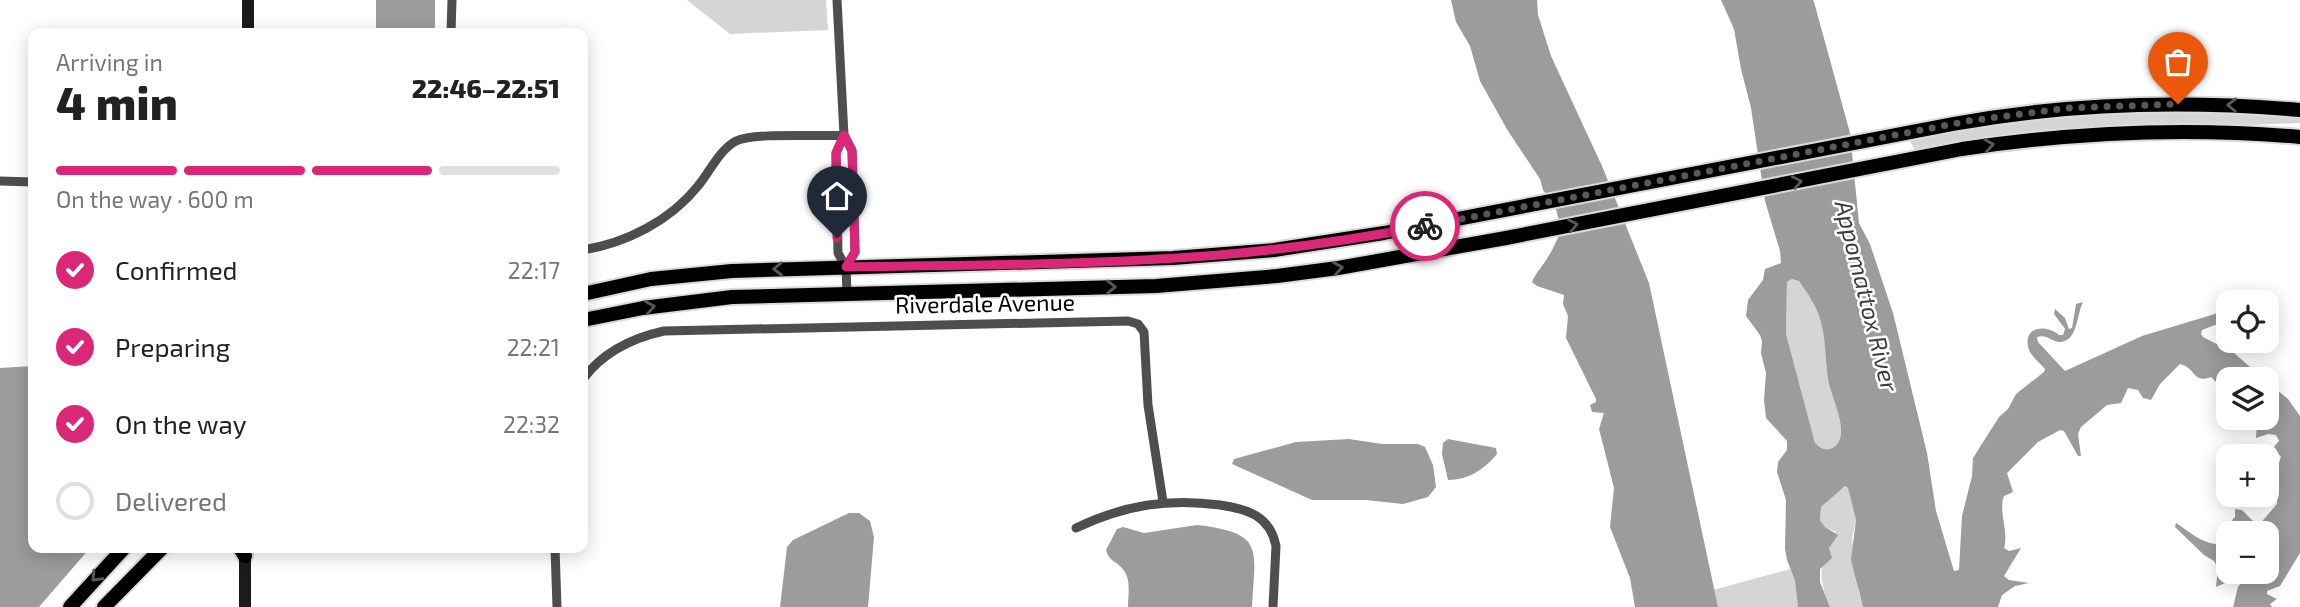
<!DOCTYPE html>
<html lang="en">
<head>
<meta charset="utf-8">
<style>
	body { margin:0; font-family:"Exo 2",sans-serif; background:#f2f2f2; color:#222; height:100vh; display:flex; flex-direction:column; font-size:26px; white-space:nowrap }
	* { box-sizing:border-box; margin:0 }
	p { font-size:23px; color:#767676 }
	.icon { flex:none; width:38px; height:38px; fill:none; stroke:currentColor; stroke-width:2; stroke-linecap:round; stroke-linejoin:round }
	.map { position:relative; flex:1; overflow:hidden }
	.drawer { position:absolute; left:28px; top:28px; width:560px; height:525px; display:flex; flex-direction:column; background:#fff; border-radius:14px; box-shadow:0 4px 18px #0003 }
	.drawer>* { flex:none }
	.tools { position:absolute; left:2216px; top:290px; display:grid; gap:14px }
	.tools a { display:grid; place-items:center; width:63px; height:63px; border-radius:14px; background:#fff; box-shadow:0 4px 18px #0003; font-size:35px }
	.pin { position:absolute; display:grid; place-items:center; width:60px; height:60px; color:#fff; margin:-72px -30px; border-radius:50% 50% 50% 0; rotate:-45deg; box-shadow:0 0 7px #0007 }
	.pin .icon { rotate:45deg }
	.courier { position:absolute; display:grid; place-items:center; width:70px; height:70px; margin:-35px; border:5px solid #db2777; border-radius:50%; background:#fff; color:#222; box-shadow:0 2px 9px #0007 }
	.head em { font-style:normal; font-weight:800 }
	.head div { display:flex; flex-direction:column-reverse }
	.head { display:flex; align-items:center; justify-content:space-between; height:119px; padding:0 28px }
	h1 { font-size:46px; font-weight:800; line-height:52px }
	.bar { display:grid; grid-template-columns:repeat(4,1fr); gap:10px 7px; align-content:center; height:84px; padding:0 28px }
	.bar i { height:9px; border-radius:5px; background:#e0e0e0 }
	.bar .selected { background:#db2777 }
	.bar p { grid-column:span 4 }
	ol { padding:0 28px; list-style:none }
	li { display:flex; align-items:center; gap:21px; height:77px }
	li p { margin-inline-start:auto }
	li .icon { padding:7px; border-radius:50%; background:#db2777; color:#fff; stroke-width:4 }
	li:last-child { color:#767676 }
	li i { width:38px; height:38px; border:4px solid #e0e0e0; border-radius:50% }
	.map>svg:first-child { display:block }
</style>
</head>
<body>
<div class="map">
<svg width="2300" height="607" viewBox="0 0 2300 607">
	<rect width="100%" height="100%" fill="#fff"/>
	<path fill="#d5d5d5" d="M687,0h139l2,30 -98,4z
		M2201,110l99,6v7l-86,3 -298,28 -7,-16 103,-18 105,-9z
		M1792,279l7,2c8,12 17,24 21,38 6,20 5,40 8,60 2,17 24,55 6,68 -7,5 -14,1 -19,-4l-29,-109 1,-52z
		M1845,486l3,2 8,32 -4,18 7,56 4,13h-33c-14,-36 -10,-40 6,-75l-11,-5 -5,-7 1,-13z
		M1790,569l5,12 3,26h-80l-5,-17z"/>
	<path fill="#9c9c9c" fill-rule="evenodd" d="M376,0h59v33h-59z
		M1451,0h86l1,15 13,41 51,110 47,117 69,324h-83l-5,-29 -20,-51 4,-39 -15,-59 5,-16 -12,-1 -2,-7 6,-3v-3l-30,-61 2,-22 -5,-12 1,-9 -27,-9 -5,-4c4,-10 11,-16 16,-25 6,-9 8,-17 14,-26l-7,-25 -12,-16 -3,-11 -32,-48 -28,-50 -10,-35 -14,-24z
		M1721,0h92l1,2 36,131 9,90 11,21 23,69 34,140 9,58 18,60 5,-1 3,-54 10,-40 1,-18 26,-41 9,-8 8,-15 28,-22 1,-3c-6,-7 -16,-14 -17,-23 -4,-21 20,-21 31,-11h4l2,-6 -11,-15 1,-5 10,9 4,11 3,-1 4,-24 7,-2c-7,14 -5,40 -24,40 -9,-1 -12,-8 -22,-5l1,5 27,29 77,-35 86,-26v10l-26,10 -1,4 2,3 31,16 31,27h-37v11l-2,1 -15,-15c-18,7 -15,-9 -31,-13l-20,20 -9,16 -8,-2 -5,-8 -10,-2 -7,15 -14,2 -26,22 -3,7 3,22h-3l-14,-25 -4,-1 -22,12 -31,31 6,19 -9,4c-6,14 5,36 0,52l5,3 12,-3 -17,28 5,4 20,3 -14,3 -13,9 -4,12h-135l-12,-47 5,-40 -8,-32 -3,-2 -24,21 -1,13 5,7 13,8 -9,13 3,10 -12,11v13l10,25h-32l-3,-26 -8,-21 -2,-11 1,-49 -9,-28 1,-10 9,-12v-9l-21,-23 -2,-18 2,-27 -5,-20 1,-12 -2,-6 -14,-19 2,-16 15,-20 2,-11 16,-6 -1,-12 -15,-50 -14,-93 -10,-39 -7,-40zM1792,279l7,2c8,12 17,24 21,38 6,20 5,40 8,60 2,17 24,55 6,68 -7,5 -14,1 -19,-4l-29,-109 1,-52z
		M33,366v182h57l-51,59h-39v-239z
		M2266,381l22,18 12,17v137l-20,33 -13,5v3l10,5 -7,5 2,3h-39l5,-20 11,-15h17v-38h-33l3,-8 -4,-6 3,-3v-8l7,1 16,16 19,-22 1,-37 3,-11 -10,-6 8,-9 -3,-6 -8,-1 -12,4 1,-16 11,-2 2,-2 -4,-3z
		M1349,439l33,5h36l7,3 8,18 3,22 -8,10 -25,7 -37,-4h-54l-80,-36 2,-5 62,-17z
		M1448,439l48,9 1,6c-13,16 -29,26 -49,26l-6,-26 1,-11z
		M849,513h10l11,8 4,16 -6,70h-88l7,-60 6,-7z
		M2176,523c17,11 30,25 52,20l1,29 -4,11 -9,4 2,-19 -4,-7 -10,-6 -29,-28z
		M1197,525c68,8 58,23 55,82h-124c0,-14 4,-29 -7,-40 -7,-7 -12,-6 -15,-17l11,-21 6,-2 21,6z"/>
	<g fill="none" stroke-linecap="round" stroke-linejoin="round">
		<g stroke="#dbdbdb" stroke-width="18">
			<path id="primary" d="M583,294l68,-15 81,-8 441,-13 101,-8 110,-17 569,-109c115,-21 230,-24 347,-14
				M583,320l60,-12 89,-11 424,-11 121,-10 61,-8 168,-30 456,-89c113,-17 225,-22 338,-12
				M240,548l5,8
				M70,607l54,-59
				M104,607l58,-59"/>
		</g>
		<path stroke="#4e4e4e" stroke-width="9" d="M837,0l7,135 8,16 3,101 -9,15
			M451,33l1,-33
			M844,135l-8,18 2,100 8,14 1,27
			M0,181l33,1
			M583,250c43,-7 87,-29 115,-64 11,-13 22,-37 38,-45 20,-9 83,-4 108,-6
			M583,283l2,10
			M583,379c20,-27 49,-41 81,-48l464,-10 10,3 6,8 4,73 15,97
			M1076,528c48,-23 92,-30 144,-23 28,4 50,11 56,41l-3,61
			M555,548l2,59"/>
		<path stroke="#1b1b1b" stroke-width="12" d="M248,0v33
			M245,548v59"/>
		<use href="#primary" stroke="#000" stroke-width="14"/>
	</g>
	<defs><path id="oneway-chevron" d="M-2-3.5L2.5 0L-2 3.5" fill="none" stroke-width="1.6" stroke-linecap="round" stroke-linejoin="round" transform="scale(1.75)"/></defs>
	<g stroke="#595959">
		<use href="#oneway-chevron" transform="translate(2232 105) rotate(-178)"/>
		<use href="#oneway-chevron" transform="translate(1989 145) rotate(-9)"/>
		<use href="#oneway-chevron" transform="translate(1797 182) rotate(-11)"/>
		<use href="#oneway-chevron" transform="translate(1573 225) rotate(-11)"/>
		<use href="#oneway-chevron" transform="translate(1338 268) rotate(-9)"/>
		<use href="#oneway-chevron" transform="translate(778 269) rotate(178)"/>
		<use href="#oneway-chevron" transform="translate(1111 287) rotate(-1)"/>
		<use href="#oneway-chevron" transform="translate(650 307) rotate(-9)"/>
		<use href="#oneway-chevron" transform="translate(96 577) rotate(133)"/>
	</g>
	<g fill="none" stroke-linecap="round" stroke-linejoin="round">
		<path stroke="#595959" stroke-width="7" stroke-dasharray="0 12.6" d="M1425,226l543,-105 100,-13 110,-4"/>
		<path stroke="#db2777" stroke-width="9" d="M837,238l-1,-85 8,-18 8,15 3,102 -9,15c124,-2 250,-2 373,-12 69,-6 138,-16 206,-29"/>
	</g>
	<g text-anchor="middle" stroke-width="5" stroke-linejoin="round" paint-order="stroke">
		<g font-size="23" fill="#000" stroke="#fff">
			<text transform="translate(985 304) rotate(-1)" y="8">Riverdale Avenue</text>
		</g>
		<g font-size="24" font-style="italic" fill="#3d3d3d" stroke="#fff">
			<text transform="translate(1866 296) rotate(76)" y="8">Appomattox River</text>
		</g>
	</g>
</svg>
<div class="tools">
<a><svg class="icon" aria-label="locate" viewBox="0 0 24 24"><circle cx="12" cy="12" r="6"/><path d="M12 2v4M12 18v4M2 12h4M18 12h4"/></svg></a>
<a><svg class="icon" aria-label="layers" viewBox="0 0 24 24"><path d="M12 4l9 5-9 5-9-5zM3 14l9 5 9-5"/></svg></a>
<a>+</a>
<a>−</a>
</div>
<div class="pin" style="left:2178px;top:104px;background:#ea580c"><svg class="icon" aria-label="bag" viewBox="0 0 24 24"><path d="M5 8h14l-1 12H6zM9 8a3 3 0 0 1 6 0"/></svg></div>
<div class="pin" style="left:837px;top:238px;background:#1f2937"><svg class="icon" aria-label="home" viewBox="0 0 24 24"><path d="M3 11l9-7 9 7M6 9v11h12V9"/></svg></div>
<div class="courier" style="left:1425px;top:226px"><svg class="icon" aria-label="bike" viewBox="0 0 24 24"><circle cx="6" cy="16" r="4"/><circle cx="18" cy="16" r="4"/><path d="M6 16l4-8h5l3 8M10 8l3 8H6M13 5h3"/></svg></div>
<section class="drawer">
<div class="head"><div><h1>4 min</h1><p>Arriving in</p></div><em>22:46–22:51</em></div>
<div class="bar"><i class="selected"></i><i class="selected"></i><i class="selected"></i><i></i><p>On the way · 600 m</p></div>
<ol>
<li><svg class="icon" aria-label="check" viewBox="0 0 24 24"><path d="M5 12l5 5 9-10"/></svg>Confirmed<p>22:17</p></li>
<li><svg class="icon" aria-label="check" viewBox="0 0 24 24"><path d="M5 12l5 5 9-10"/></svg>Preparing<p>22:21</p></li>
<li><svg class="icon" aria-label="check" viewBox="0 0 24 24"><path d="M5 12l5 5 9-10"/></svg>On the way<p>22:32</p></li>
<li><i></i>Delivered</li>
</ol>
</section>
</div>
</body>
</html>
